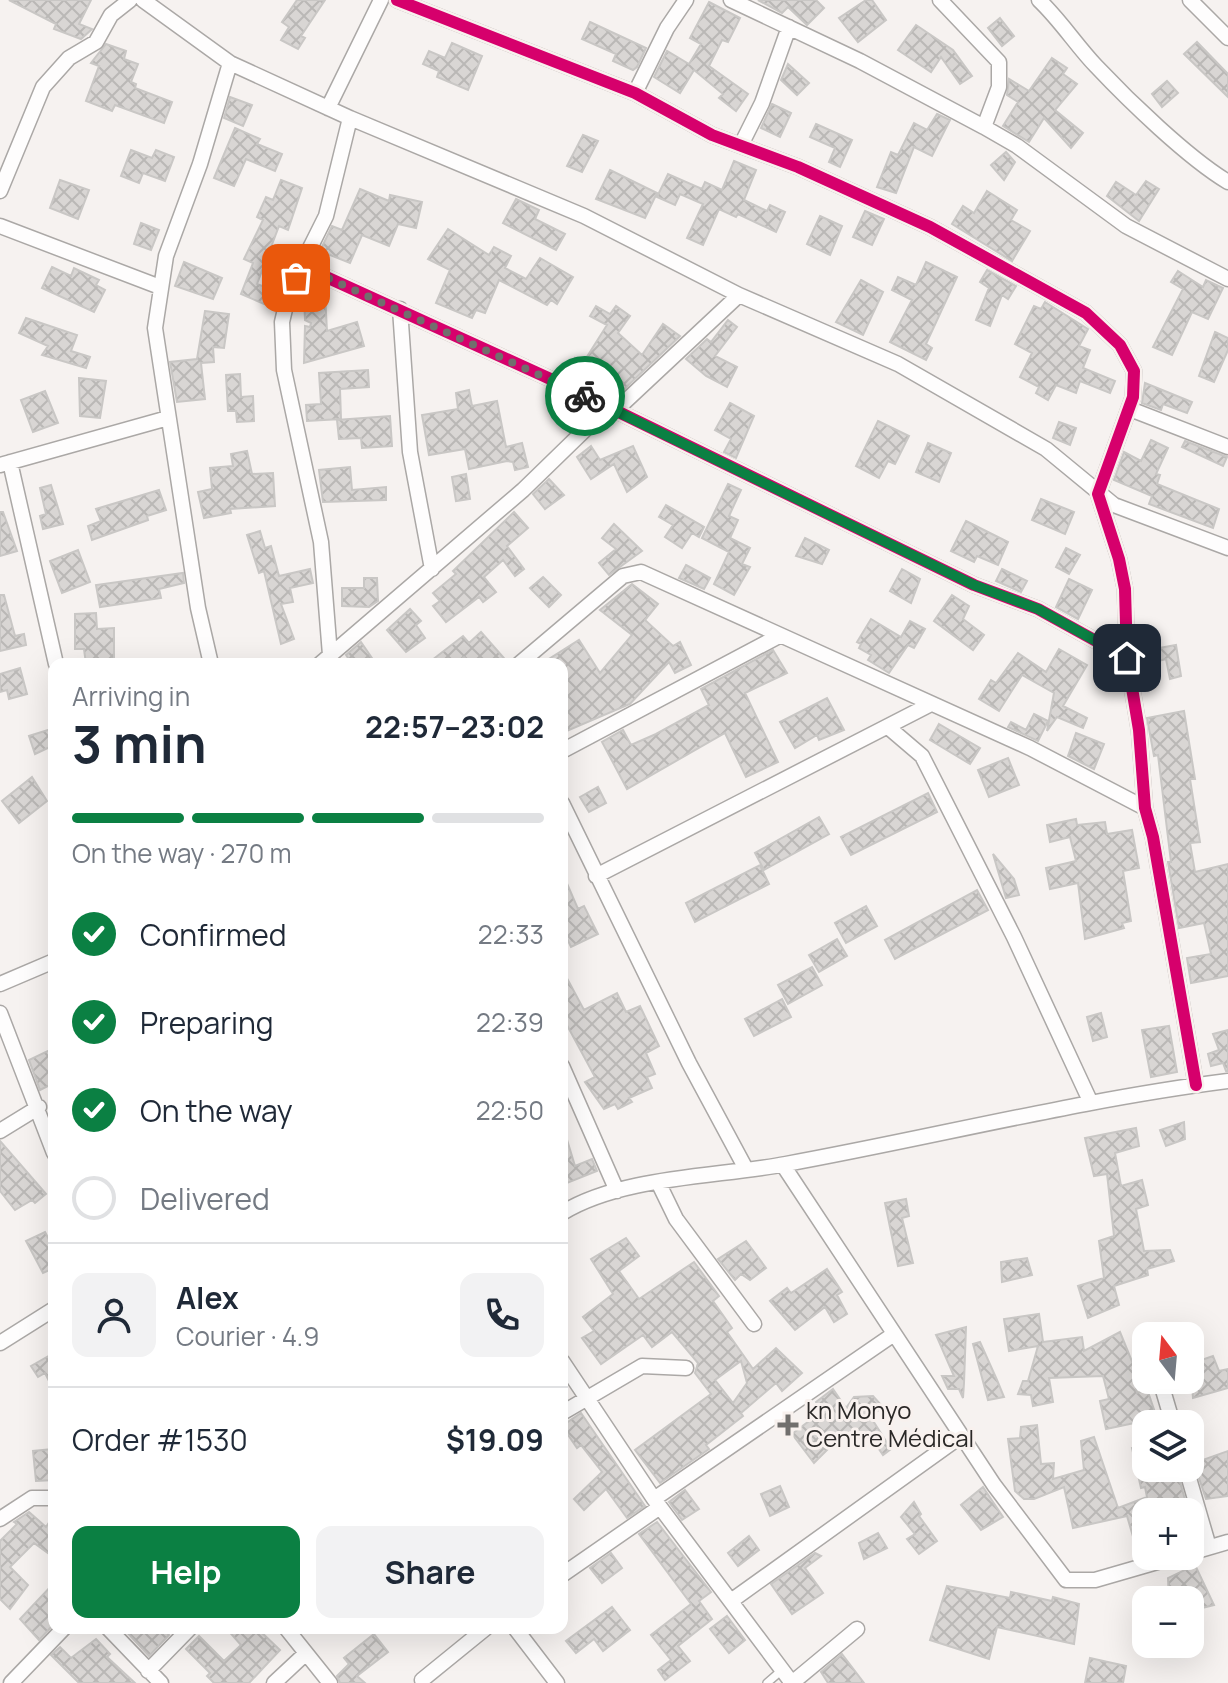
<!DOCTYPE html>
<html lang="en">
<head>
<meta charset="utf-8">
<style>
	body { margin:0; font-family:Manrope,sans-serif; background:#f2f2f3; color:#1f2937; height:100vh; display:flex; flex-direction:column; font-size:30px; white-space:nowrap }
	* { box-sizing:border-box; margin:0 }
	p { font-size:26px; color:#747a83 }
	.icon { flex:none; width:44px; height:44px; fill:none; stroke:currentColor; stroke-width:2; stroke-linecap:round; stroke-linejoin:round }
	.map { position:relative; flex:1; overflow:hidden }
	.drawer { position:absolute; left:48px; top:658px; width:520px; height:976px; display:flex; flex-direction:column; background:#fff; border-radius:16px; box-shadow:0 8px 32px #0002 }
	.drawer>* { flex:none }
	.needle { width:52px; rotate:344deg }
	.fabs { position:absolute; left:1132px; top:1322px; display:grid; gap:16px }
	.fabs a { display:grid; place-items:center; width:72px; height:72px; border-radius:16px; background:#fff; box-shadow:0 8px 32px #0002; font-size:40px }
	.pin { position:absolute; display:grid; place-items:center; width:68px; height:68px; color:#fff; margin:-34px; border-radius:16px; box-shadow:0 4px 12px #0006 }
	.courier { position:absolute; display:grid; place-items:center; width:80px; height:80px; margin:-40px; border:6px solid #0b8043; border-radius:50%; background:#fff; color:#222; box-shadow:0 2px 10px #0007 }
	.overview em { font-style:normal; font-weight:700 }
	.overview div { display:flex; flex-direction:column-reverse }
	.overview { display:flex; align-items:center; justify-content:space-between; height:136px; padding:0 24px }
	h1 { font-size:52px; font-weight:700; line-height:60px }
	.bar { display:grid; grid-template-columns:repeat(4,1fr); gap:12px 8px; align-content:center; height:96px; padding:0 24px }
	.bar i { height:10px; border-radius:6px; background:#e0e1e3 }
	.bar .active { background:#0b8043 }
	.bar p { grid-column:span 4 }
	.line { display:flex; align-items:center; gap:20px; padding:0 24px; border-top:2px solid #e0e1e3 }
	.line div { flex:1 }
	.round { display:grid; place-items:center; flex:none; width:84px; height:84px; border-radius:16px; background:#f2f2f3 }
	ol { padding:0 24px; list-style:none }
	li { display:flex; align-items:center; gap:24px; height:88px }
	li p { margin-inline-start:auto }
	li .icon { padding:8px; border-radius:50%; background:#0b8043; color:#fff; stroke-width:4 }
	li:last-child { color:#747a83 }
	li i { width:44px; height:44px; border:4px solid #e0e1e3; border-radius:50% }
	.primary-button { display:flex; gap:16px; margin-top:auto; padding:16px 24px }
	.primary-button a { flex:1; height:92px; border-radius:16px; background:#0b8043; color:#fff; font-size:32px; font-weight:700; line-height:92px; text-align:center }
	.primary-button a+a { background:#f2f2f3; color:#1f2937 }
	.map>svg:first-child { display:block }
</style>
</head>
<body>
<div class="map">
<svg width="1228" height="1683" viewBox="0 0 1228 1683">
	<defs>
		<pattern id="building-cross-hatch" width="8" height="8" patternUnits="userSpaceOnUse" patternTransform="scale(2)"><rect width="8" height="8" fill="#d9d6d4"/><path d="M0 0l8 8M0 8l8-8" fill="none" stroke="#bab8b6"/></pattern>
	</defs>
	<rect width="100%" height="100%" fill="#f6f2f0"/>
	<path fill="url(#building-cross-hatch)" stroke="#c9c7c5" stroke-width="2" fill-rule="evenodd" d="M9,0h82l-12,24 13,5 -11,10 -27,-10 2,-5z
		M297,0h28l-24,36 4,2 -7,11 -17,-9 8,-13 -7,-5z
		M758,0h58l8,8 -17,17 -19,-18 -6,6z
		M866,0h6l14,20 -28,22 -19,-24z
		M709,2l31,16 -12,24 -6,-2 -13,26 39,28 -12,17 -17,-13 4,-4 -29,-24 -14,23 -26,-16 13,-26 22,13 12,-20 -11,-6z
		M1000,18l14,18 -12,10 -14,-18z
		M590,22l56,26 -9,19 -4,3 -20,-9 3,-7 -34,-15z
		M916,25l37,25 19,26 -12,8 -19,-27 -10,15 -33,-22z
		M1197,42l31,32v23l-44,-43z
		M452,43l30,13 -14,34 -31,-13 2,-6 -16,-7 6,-13 16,7z
		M106,44l20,7 -2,8 14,5 -7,18 5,2 -1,4 37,14 -8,21 -49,-18 -3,6 -26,-10 13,-35 -8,-3z
		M1052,58l15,10 -4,6 14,10 -22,26 28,23 -12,15 -27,-30 -15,24 -26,-16 15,-24 -11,-7 2,-16 20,12z
		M788,64l21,19 -12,12 -16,-15z
		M1167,81l11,12 -16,14 -10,-13z
		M230,97l22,8 -9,21 -19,-8z
		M772,104l19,9 -11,24 -19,-9z
		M937,114l13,6 -18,36 -18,-9 -18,46 -19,-6 14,-35 7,3 16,-32 13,7z
		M816,124l36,16 -12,27 -11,-5 6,-14 -25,-11z
		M235,128l25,11 -3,5 25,10 -7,17 -29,-12 -12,27 -20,-8z
		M583,135l15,6 -16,31 -15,-6z
		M131,150l21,8 4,-8 18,7 -9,24 -22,-8 -4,10 -18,-7z
		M1006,152l9,10 -11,18 -13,-15z
		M734,161l22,9 -12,30 23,11 3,-6 15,7 -9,20 -38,-18 -2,3 -17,-8 -16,36 -16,-7 16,-34 -23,-10 -5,11 -18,-8 11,-23 34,15 3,-7 17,8z
		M610,170l47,23 -12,25 -49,-19z
		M60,180l29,10 -11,29 -28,-11z
		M281,180l21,8 -14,42 -9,-4 -22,58 13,5 -6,15 -23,-10 12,-31 -9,-4 19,-39 -6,-3 9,-20 7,3z
		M1146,181l13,8 -20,32 -32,-25 9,-14 20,13z
		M360,189l29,12 1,-6 32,7 -6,26 -18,-4 -9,22 -27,-11 -12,28 -30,-12 12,-25 10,4z
		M987,191l30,19 -6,10 19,11 -18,30 -60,-37 11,-18 11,7z
		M516,199l23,11 -4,9 30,15 -9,16 -53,-27z
		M865,211l19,8 -12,26 -19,-8z
		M820,216l22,10 -12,29 -23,-11z
		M141,223l18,7 -8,20 -17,-6z
		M448,229l41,26 5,-8 17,9 -6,12 21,11 14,-21 33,19 -16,27 -6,-4 -4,5 -48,-25 -14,33 -9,-3 -4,8 -36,-15 14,-33 -22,-11z
		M184,262l38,16 -9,21 -38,-13z
		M926,262l31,15 -31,67 6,4 -6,12 -36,-18 22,-42 -20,-10 6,-13 18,8z
		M52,267l19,9 3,-8 25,12 -3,5 9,5 -11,22 -52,-24z
		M987,270l29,16 -8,13 -6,-4 -12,31 -14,-6 13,-32 -9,-6z
		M1178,271l25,16 3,-7 17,8 -15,31 -16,-7 -20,43 -19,-8 30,-58 -12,-7z
		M861,280l22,12 -20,43 -27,-13z
		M325,294l2,37 30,-9 7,24 -60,17 1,-37 5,1 1,-4 -6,-3 -1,-25z
		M1045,302l43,27 -9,17 11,4 -7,18 32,13 -5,12 -30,-12 -4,12 -20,-8 -8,15 -12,-7 3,-6 -19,-10 12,-24 -17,-9 19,-38 7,3z
		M596,306l14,8 6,-8 14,10 -12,17 24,22 21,-31 17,12 -62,59 -31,-27 -6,10 -13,-7 7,-13 8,5 24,-38 -17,-9z
		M205,311l24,3 -5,34 -11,-1 1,15 -13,1 4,36 -28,3 -7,-40 27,-3z
		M26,318l51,17 -6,16 19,6 -4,11 -44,-13 6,-9 -29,-13z
		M728,320l9,7 -22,29 22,11 -10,20 -21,-11 -20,-17 21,-20 4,3z
		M1215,332l13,6v12l-14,32 -15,-6z
		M368,370l1,17 -29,2 1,30 -34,2 -1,-16 15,-1 -2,-31z
		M240,374l1,23 12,-1 1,25 -17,1 -1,-11h-8l-2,-36z
		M79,378l27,3 -6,37 -20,-2z
		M1145,383l47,19 -5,11 -24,-9 -2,6 -19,-7z
		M469,390l3,16 25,-5 9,46 16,-4 6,24 -13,3 -2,-8 -6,-1 -38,8 -4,-20 -36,6 -7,-40 36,-6 -2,-16z
		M45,391l13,32 -25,9 -12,-32z
		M730,403l24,13 -18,42 -12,-6 7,-13 -16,-9z
		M390,416l2,30 -30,2 -1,-10 -22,1 -2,-19z
		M878,421l31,15 -14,28 -7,-3 -9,17 -23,-12z
		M1059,422l17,6 -6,17 -17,-7z
		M1151,440l17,8 -12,26 4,1 -3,9 62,25 -6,19 -64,-24 3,-8 -38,-16 10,-28 17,9z
		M1185,441l42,16 -4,9 -41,-19z
		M928,443l23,10 -12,29 -23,-10z
		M591,446l9,14 33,-14 14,31 -20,15 -13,-28 -23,15 -14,-22z
		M247,451l5,23 21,-1 2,33 -45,3 1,4 -27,5 -6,-26 14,-3 -2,-21 23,-2 -2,-12z
		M350,467l2,23 34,-3v13l-63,2 -4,-32z
		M466,474l4,25 -14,2 -4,-24z
		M549,479l15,16 -19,14 -12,-15z
		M728,484l13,6 -12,26 9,4 -8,18 20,10 -8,16 8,3 -16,28 -20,-11 15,-32 -27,-14z
		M51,485l12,39 -20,5 -3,-13 6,-2 -6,-26z
		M159,490l7,20 -19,6 1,4 -56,20 -4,-14 13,-5 -5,-12z
		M1041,499l33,13 -9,22 -33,-14z
		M666,505l38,22 -5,10 -7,-4 -10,15 -17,-11 8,-12 -14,-8z
		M0,512h3l14,39 -17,5z
		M514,512l14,16 -21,18 17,23 -9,7 -12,-16 -19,17 12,15 -13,10 -4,-5 -33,25 -13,-16 7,-5 -7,-8 23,-19 -3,-3z
		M966,521l42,21 -10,23 -21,-9 -3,6 -23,-11z
		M614,524l28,27 -33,24 -10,-12 17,-14 -14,-11z
		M260,531l5,17 6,-2 8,30 31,-7 3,14 -23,5 3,14 -12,2 13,35 -13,5 -17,-73 -5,2 -12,-38z
		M805,538l24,12 -7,14 -26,-8z
		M1066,548l14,7 -11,19 -13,-7z
		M78,550l12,32 -28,11 -12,-32z
		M686,565l24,13 -6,11 -25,-11z
		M902,569l18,10 -9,24 -21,-12z
		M1002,569l25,12 -6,11 -25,-11z
		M183,573l1,10 -25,6 2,9 -61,9 -4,-22z
		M543,577l18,18 -12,12 -19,-19z
		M364,578h13l1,23 -9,6 -27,-1v-18h22z
		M1069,579l23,11 -14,29 -22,-12z
		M632,584l26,20 -13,16 28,26 7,-4 11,23 -16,8 -6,-11 -39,42 -68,29v-69h-21l38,-24 21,33 32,-38 -32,-25z
		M0,595h4l11,41 9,-2 2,11 -26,6z
		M952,595l17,11 -6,13 21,16 -11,15 -39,-29z
		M410,609l11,12 -5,4 9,13 -19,14 -19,-22z
		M96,613l1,16 17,-1v36h-28l-2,-15h-9v-35z
		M871,619l30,18 9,-16 15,8 -11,19 -6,-3 -19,28 -21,-13 3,-5 -12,-7 2,-4 -4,-2z
		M481,632l28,32h-38l-7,-7 -9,7h-28l36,-28 6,7z
		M361,642l15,22h-24l-6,-9z
		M1176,645l5,31 -11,3 -4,-20 -27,7 -2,-14z
		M1059,649l28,16 -24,41 24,12 -4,10 -26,-11 -10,14 7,-38 -32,-18 -23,36 -20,-12 12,-19 5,3 22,-30 28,19z
		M773,650l14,23 -42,20 33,69 -32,15 -21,-44 -98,56 -25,-47 21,-12 8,15 25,-11 53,-29 -8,-16z
		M20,668l7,26 -18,5 -2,-9 -7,2v-18z
		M827,698l17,32 -25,10 -2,-5 -22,13 -15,-26z
		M1184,711l11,68h-5l10,63 -10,1 5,29 33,-8v112l-37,7 -4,-25 24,-4 -7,-31 -25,5 -11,-66h3l-13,-107 -4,1 -7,-38z
		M1034,714l14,7 -10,20 -30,-14 3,-5 15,8z
		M939,724l41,24 -10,16 -40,-24z
		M54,728v17l-19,9 -6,-18z
		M1076,733l28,11 -10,25 -26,-13z
		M1008,758l11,27 -30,12 -11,-27z
		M32,777l15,24 -28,22 -17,-22z
		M598,787l8,16 -17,9 -9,-15z
		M928,793l9,19 -86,43 -10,-18z
		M819,817l10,17 -65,36 -9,-17z
		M1076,819l1,6 28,-3 2,12 25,-4 7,38 -16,3 8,50 -9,2 2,5 -39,11 -7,-56 -28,6 -4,-21 30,-7 -6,-24 -20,5 -3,-17z
		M993,854l21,25 5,16 -13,3z
		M760,865l9,19 -74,38 -9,-19z
		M562,872l16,37 6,-3 14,28 -27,13 -9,-19z
		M977,890l11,20 -93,49 -10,-19z
		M866,906l11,20 -31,17 -11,-20z
		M837,939l10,17 -28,16 -10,-17z
		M812,967l10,18 -34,19 -10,-19z
		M562,969l22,41 33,-17 9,19 14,-6 19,40 -13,7 9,21 -8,3 5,11 -23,10 3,4 -14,7 -3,-5 -11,5 -19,-27 10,-5 -33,-61z
		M782,999l9,18 -37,19 -9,-17z
		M1101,1013l6,24 -14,4 -6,-24z
		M1169,1026l8,46 -26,5 -9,-47z
		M1228,1030v41h-2l-3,-8 -12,3 -3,-12 11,-4 -6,-16z
		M54,1048v35l-14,7 -11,-30z
		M1184,1122l1,17 -19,7 -6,-16z
		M1136,1128l3,18 -24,7 6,33 21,-6 6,25 -12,4 8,42 26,-1 4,11 -27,8 1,6 -34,11 5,19 -31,13 -10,-32 26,-8 -5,-37 15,-5 -7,-62 -13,2 -9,-38z
		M562,1133h3l10,33 17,-7 5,12 -30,12 -5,-18z
		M0,1141l46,53 -11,9 -3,-3 -17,10 -15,-19z
		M906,1199l3,17 -7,2 11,45 -15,3 -13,-63z
		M45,1232l9,17v19l-11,5 -17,-32z
		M626,1238l13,18 -20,15 20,28 55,-37 25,34 -6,5 19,27 -5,4 26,37 23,-21 26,25 -20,18 -6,-8 -35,30 2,3 -37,29 3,4 -49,34 -25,-33 76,-56 -16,-21 3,-10 -26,-31 -20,15 -9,-12 -42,29 -19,-26 12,-7 -11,-14 30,-23 -22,-35zM741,1361l6,22 -14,20 -18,-23z
		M746,1241l20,27 -16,12 -9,-6 -6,6 -17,-21z
		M1027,1258l5,17 -30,7 -1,-20z
		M827,1269l15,23 -5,3 10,19 -13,8 -9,-15 -30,23 -25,-29 17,-13 4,5z
		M1039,1314l4,28 39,-5 2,14 36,-19 13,32 5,4 -5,6 4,19 10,-4 12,35 -20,-2 -33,7 -6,-28 9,-2 -6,-23 -54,2 4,24 -20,4 -2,-11 -13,-1 5,-13h5l10,-35 -29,5 -5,-32z
		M966,1327l-2,56 -1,15 -4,-9h-11l-6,-13h12l-18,-41z
		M980,1342l17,38 7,17 -16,3 -15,-56z
		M54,1353v38l-9,-18 -7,4 -7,-11z
		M1213,1356l6,15 9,-2v19l-35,10 -3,-34z
		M833,1389l13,19 8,-11 19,-1 10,11 -13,9 21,33 -8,6 -15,-22 -8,5 -4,-5 -7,6 -5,-6 -30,30 -22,-29 29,-22 -5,-10z
		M581,1413l64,93 -18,12 -21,-29 -22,21 -10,-11 28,-27 -21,-27 -4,3 -15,-22z
		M1037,1425l4,39 13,-1 -1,16 31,-9 -3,-29 13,-4 24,71 29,-11 -2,-10 -4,1 -9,-40 14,-3v23h30l10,35 -18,5 1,4h-23v43l-7,2 -12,-41 -54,12 -9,-41 -30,12h-10l-9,-8 -7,-52 12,-1 1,-11z
		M52,1449l2,31 -18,1 -3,-30z
		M1228,1451v45l-22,3 -12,-36z
		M780,1486l9,21 -19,9 -9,-22z
		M983,1487l20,30 -22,13 -20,-25z
		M685,1490l14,19 -17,11 -13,-18z
		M914,1502l7,12 -2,2 18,25 -18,13 -12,-15 8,-5 -14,-17z
		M29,1512l17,15 8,-12v33l-5,6 -15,-11 -24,24 18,18 -18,24 -10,-10v-58l17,-17 -3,-2z
		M657,1522l54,70 -12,9 13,18 -34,27 12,15 -25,19 -7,-10 13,-10 -20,-25 40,-31 -52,-70z
		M878,1533l9,15 -23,11 -5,-16z
		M749,1536l10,14 -21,16 -10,-13z
		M611,1553l11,15 -20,15 -12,-15z
		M815,1553l6,3 -16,12 18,25 -31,21 -21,-30z
		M1195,1565l19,40 -24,6v-11h-21l-1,-22z
		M54,1583v41l-15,16 -19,-21z
		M947,1586l63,12 1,-6 41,9 1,-4 26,7 -5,40 -77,-17 -8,32 -59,-19z
		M612,1607l18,23 -27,21 -9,-12 -18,14 -10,-12z
		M727,1616l18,24 -16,13 -19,-24z
		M123,1628h40l6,7 -20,21z
		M226,1628h31l23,22 -31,33h-35l-7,-7 3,-3 -24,-24 13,-13 25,25 17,-16z
		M374,1634l14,18 -31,24 8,7h-25l-3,-7 12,-12 -5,-6z
		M96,1639l14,15 -3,3 28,26h-56l-28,-28 9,-8 11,11z
		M842,1654l22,29h-36l-7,-11z
		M1090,1658l36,8 -3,17h-38z"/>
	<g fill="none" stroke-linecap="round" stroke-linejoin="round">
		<g stroke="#aba8a6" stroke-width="10">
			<path id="lane" d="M767,1683l15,-13"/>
		</g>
		<g stroke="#aba8a6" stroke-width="17">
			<path id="street" d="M143,0l87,63 120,55 -24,98 -36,72 -8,34 2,48 37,172 9,113
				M397,0l238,93 77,42 86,32 132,60 156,86 34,32 14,26 -1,26 -35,97 21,65 6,30 2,69 12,72 6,78 8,29 43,248
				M731,0l129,61 124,66 33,19 109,80 102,53
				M940,0l59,62v25l-15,40
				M1039,0c22,21 37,45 57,66 33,35 92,92 132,116
				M1190,0l38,38
				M635,93l32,-65 19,-28
				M328,108l53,-108
				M350,118l234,98 155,79 159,69 148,85 68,56 114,43
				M741,145l21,-42 27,-76
				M0,191l43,-104 26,-29 27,-16 15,-27 19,-15
				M0,226l160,61
				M302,266l255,116 417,203 64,24 89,49
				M400,309l10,143 22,117
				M1130,409l98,38
				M10,462l46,202
				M0,465l168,-47
				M211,664l-13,-56 -43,-280 11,-72 34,-92 30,-101
				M320,664l203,-174 70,-68 22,-11 124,-116
				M519,664l104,-88 18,-4 389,176 115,60
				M888,727l34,29 92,181 77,166
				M562,751l217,-115
				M562,803l127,260 57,106
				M596,876l333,-171
				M0,984l54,-23
				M0,1013l54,140
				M562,1066l55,125
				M0,1131l39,-24
				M783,1165l211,320 72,95h29l83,-24
				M659,1184l17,35 78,105
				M562,1213c60,-37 156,-36 224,-49 148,-27 293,-64 442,-83
				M1147,1333v3
				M0,1343l54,-34
				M562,1361l92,138 138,184
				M1160,1380l13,44
				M562,1413l80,-47 44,2
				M1186,1468l23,79
				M654,1499l240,-165
				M0,1519l32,-21h22
				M1190,1553l38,-11
				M562,1575l98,-68
				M731,1601l230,-165
				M108,1628l53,55
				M286,1628l44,55
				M515,1628l42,55
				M148,1671l42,-43
				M422,1680l64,-52
				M11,1683l53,-55
				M274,1683l30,-28
				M792,1683l65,-54"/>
		</g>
		<use href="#lane" stroke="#fefdfd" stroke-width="7"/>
		<use href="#street" stroke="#fefdfd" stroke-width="14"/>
		<g stroke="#f8f1ee" stroke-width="17">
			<path id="cycleway" d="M397,0l238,93 77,42 86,32 132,60 156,86 34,32 14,26 -1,26 -35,97 21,65 6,30 2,69 12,72 6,78 8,29 43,248
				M302,266l255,116 417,203 64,24 89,49"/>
		</g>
		<use href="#cycleway" stroke="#d6006c" stroke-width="12"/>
	</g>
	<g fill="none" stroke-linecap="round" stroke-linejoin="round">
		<path stroke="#716f6d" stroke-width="8" stroke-dasharray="0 14.4" d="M296,278l6,-12 283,130"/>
		<path stroke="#0b8043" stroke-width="10" d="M585,396l389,189 64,24 89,49"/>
	</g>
	<path fill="#716f6d" stroke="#f8f1ee" stroke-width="3" d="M784 1413h8v8h8v8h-8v8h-8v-8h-8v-8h8z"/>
	<g text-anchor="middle" stroke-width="6" stroke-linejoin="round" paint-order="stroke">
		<g font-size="24" fill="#2a2827" stroke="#f8f1ee" text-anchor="start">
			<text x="806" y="1419">kn Monyo<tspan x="806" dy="28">Centre Médical</tspan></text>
		</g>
	</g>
</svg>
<div class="fabs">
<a><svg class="needle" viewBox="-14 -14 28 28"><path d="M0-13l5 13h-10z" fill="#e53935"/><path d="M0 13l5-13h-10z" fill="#747a83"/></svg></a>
<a><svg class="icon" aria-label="layers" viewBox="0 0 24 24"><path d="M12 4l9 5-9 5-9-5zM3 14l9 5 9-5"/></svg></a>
<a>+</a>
<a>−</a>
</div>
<div class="pin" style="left:296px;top:278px;background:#ea580c"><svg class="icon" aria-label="bag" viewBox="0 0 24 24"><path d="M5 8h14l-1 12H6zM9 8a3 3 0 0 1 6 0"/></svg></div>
<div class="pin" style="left:1127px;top:658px;background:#1f2937"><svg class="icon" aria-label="home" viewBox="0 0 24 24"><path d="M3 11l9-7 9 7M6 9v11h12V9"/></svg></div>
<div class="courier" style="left:585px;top:396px"><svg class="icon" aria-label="bike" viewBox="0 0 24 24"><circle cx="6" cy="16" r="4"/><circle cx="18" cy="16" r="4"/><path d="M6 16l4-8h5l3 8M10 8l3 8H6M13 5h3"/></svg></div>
<section class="drawer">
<div class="overview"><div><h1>3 min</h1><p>Arriving in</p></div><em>22:57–23:02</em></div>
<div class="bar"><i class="active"></i><i class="active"></i><i class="active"></i><i></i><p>On the way · 270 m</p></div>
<ol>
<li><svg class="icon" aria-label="check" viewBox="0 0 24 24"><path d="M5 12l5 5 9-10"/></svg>Confirmed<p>22:33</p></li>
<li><svg class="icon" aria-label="check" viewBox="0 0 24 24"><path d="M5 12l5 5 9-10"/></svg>Preparing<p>22:39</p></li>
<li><svg class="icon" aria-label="check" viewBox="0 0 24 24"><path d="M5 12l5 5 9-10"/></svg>On the way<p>22:50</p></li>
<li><i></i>Delivered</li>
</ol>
<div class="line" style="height:144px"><a class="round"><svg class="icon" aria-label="person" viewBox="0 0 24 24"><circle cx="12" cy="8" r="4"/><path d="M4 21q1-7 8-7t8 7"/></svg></a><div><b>Alex</b><p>Courier · 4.9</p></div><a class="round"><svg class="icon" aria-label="phone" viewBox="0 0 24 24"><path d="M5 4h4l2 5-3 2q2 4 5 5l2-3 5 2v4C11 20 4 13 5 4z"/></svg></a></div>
<div class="line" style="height:104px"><div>Order #1530</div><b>$19.09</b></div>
<div class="primary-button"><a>Help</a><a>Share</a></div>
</section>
</div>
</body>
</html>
